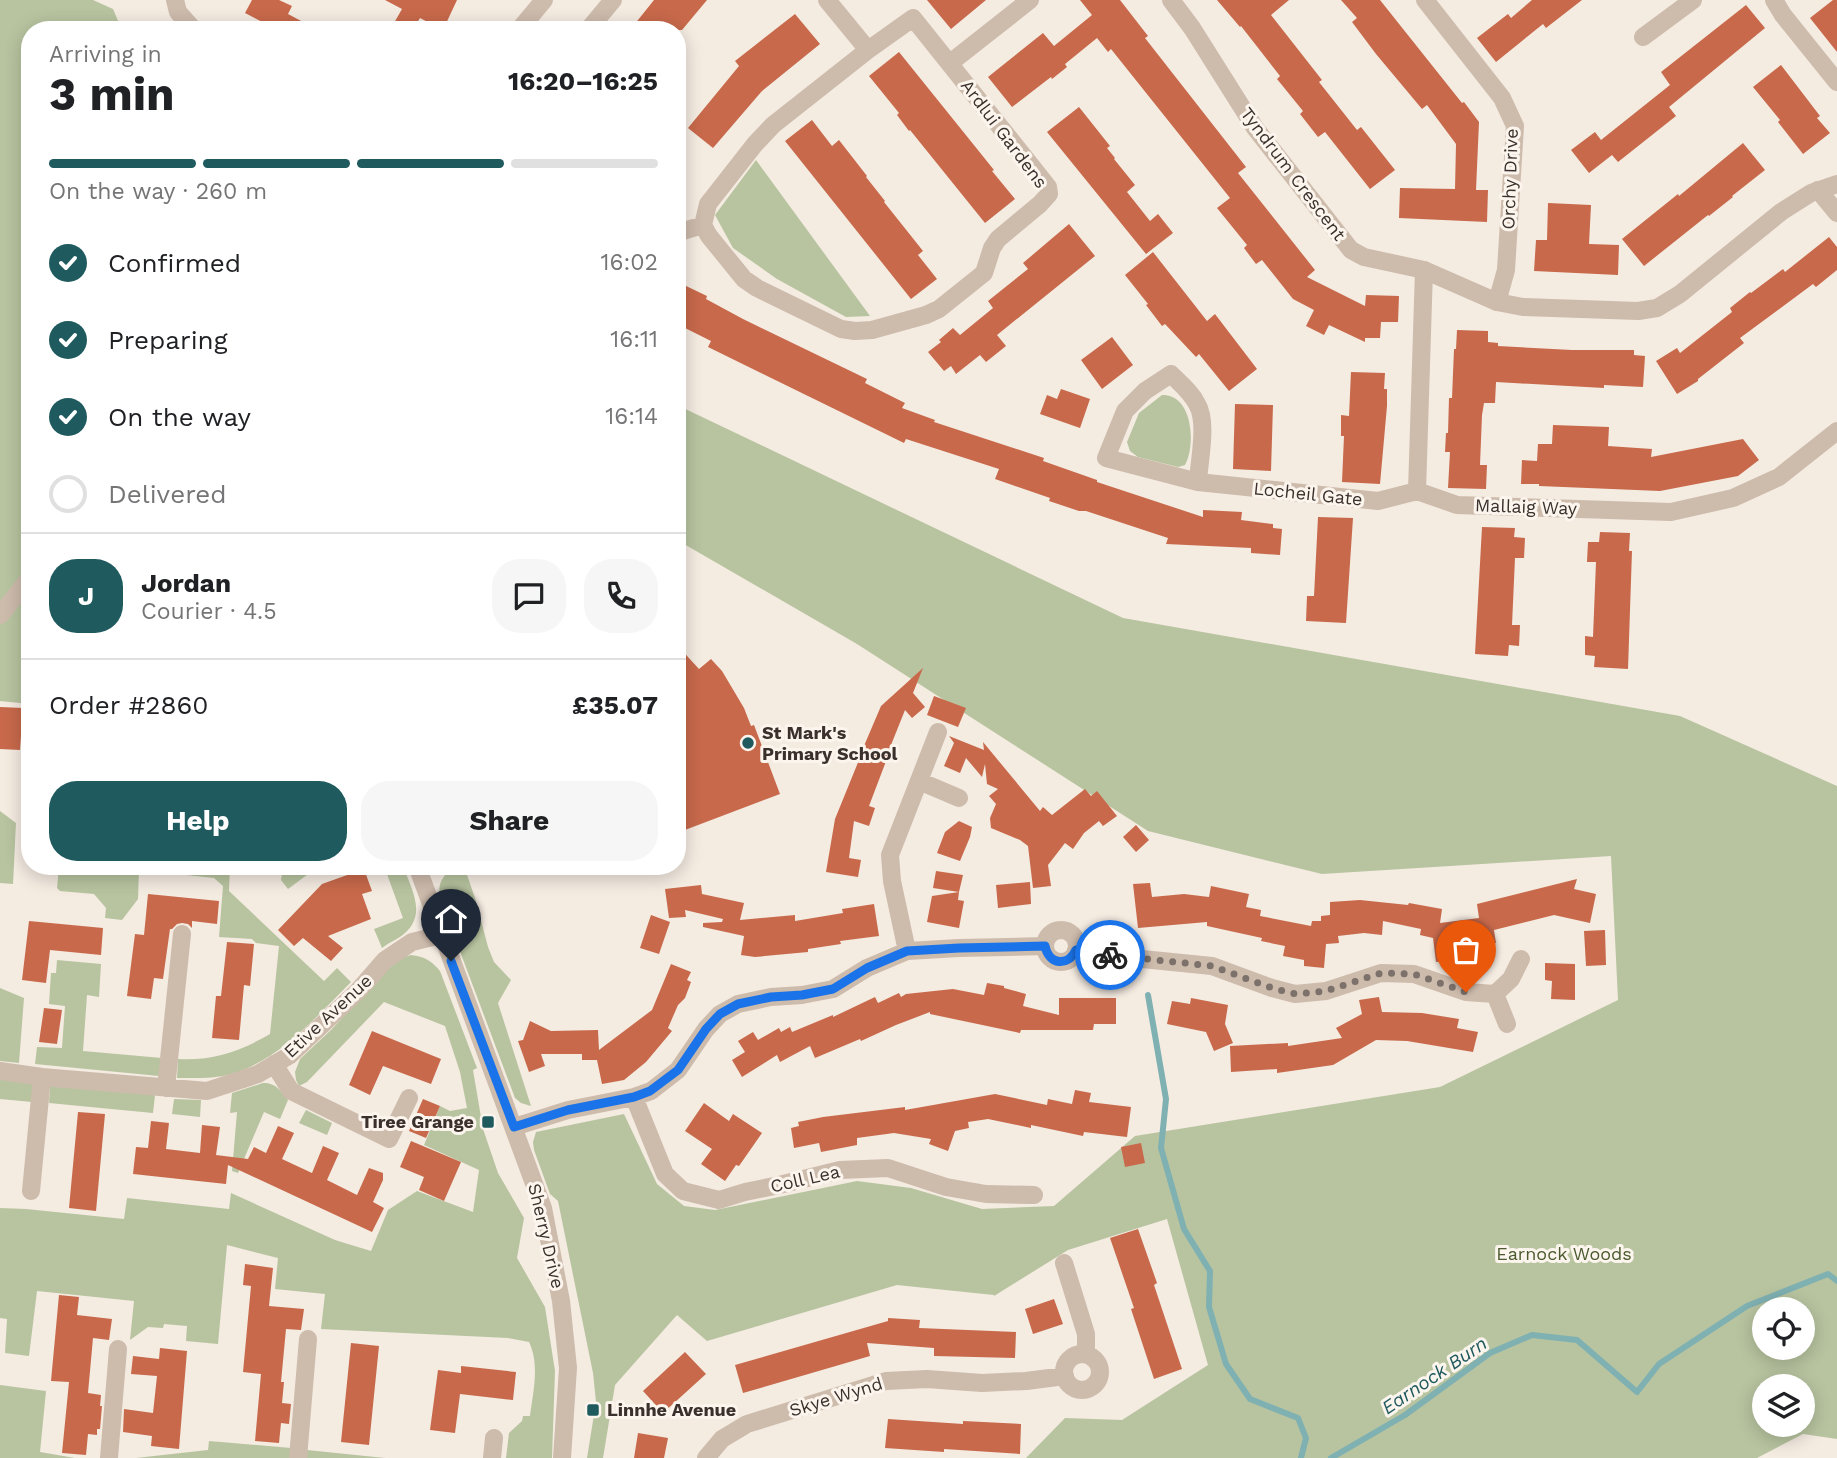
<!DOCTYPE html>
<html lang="en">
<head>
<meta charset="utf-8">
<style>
	body { margin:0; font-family:"Work Sans",sans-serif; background:#f6f6f6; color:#202124; height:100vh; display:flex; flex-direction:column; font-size:26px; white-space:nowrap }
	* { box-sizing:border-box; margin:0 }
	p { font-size:23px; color:#757577 }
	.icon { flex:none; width:38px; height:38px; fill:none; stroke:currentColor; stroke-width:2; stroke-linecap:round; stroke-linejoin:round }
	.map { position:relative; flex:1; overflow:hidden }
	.panel { position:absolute; left:21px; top:21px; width:665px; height:854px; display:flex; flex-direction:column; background:#fff; border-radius:28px; box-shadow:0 4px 18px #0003 }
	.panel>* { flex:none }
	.fabs { position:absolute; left:1752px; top:1297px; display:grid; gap:14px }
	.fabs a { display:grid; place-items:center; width:63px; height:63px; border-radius:50%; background:#fff; box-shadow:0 4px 18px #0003; font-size:35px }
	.pin { position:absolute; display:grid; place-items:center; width:60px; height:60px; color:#fff; margin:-72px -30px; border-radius:50% 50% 50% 0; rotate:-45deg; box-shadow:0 0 7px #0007 }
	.pin .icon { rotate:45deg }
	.courier { position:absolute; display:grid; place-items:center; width:70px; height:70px; margin:-35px; border:5px solid #1a73e8; border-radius:50%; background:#fff; color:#222; box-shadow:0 2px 9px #0007 }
	.overview em { font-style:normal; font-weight:700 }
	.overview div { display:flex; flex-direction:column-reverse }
	.overview { display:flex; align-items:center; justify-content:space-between; height:119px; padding:0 28px }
	h1 { font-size:46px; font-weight:700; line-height:52px }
	.bar { display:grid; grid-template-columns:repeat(4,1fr); gap:10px 7px; align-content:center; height:84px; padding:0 28px }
	.bar i { height:9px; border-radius:5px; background:#e0e0e0 }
	.bar .on { background:#1f5a5e }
	.bar p { grid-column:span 4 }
	.line { display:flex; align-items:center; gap:18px; padding:0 28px; border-top:2px solid #e0e0e0 }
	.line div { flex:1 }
	.round { display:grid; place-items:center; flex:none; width:74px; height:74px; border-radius:28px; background:#f6f6f6 }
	ol { padding:0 28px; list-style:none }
	li { display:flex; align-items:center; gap:21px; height:77px }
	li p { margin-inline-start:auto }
	li .icon { padding:7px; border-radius:50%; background:#1f5a5e; color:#fff; stroke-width:4 }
	li:last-child { color:#757577 }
	li i { width:38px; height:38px; border:4px solid #e0e0e0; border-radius:50% }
	.action { display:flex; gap:14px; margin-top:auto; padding:14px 28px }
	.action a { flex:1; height:80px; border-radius:28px; background:#1f5a5e; color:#fff; font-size:28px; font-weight:700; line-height:80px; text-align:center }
	.action a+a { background:#f6f6f6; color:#202124 }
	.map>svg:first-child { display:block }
</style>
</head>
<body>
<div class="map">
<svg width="1837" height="1458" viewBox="0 0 1837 1458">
	<rect width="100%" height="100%" fill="#f4ebe1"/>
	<path fill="#b8c4a0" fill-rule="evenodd" d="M0,0h93l20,9 9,21h-92v674l-30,-3z
		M756,160l114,156 -24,1 -69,-38 -44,-31 -18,-33z
		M1162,395c31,-1 34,50 23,70l-7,2 -40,-10 -8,-6 -3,-9 12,-29z
		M677,405l446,213 557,98 157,70v653l-34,-5 -46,24h-731l39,-40 57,2 86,-55 -41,-146 -99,31 -74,46v-1l-97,-10 -190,56 -30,-26 -62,70 -12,73h-16l9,-56 -3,-29 -35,-172 -8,-7 -16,-44 -1,-8 3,-10 88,-18 33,70 27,22 31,4 142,-29 54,7 71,21 72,-3 81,-70 305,-49 178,-87 -7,-144 -289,18 -174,-43 -291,-187 -180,-104zM1764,1309h38v39h-38zM1764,1386h38v38h-38z
		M0,811l16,12 -3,61 -13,-1z
		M59,866h171l-1,25 95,90 13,-13 14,14c-34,34 -71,78 -120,92 -17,5 -36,4 -54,4l1,-19c34,2 63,-8 92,-25l9,-88 -23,-3 -4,-4 -33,-2 4,-51 -9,-8 -75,-8 -1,29 -16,21 -17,-2 1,-10 -12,-14 -34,-3 -3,-3z
		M283,866h36l-31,23 -7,-9z
		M384,866h19c8,22 24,48 2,67 -6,6 -16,9 -23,15l-8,-19 29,-11z
		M459,866h5l12,35 12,46 6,15 17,18 -13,23 33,103 -10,-3 -6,-5 -75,-200c-3,-17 4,-25 19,-32z
		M411,955c14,2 20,5 29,16l37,97 -4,2 10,59 15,44 26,45 -7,40 28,49 10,64 -3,87h-46l3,-25 13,-12 1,-5h7c3,-24 10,-51 -1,-74l-21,-4 -187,-9 4,-35 -50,-5 3,-31 -51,-13 -9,99 -32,-3 1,-15 -23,-2 -1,4 -15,-1 -18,13 4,-39 -97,-10 -8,65 -24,-3 2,-34 -7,-1v-110l26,1 98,10 3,-21 102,11 2,-16 104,47 36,11 17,-41 29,-19 56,21 6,-42 -55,-25 16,-39 10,5 17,-3 -7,-36 -15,-46 -61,-24 -77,80 -8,4 -3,-6 -1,-8 5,-13 32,-30 59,-64 9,-7z
		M57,960l44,4 -2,33 -12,-2 -4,56 79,7 -3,18 -124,-12 2,-17 25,1 3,-42 -16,-2 2,-31h5z
		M0,988l24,10 -5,65 -19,-2z
		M0,1079l35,4 -3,19 -32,-3z
		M263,1083c14,0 17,8 25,17l-8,19 -16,-7 -26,61 -6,-2 5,-59 -7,1 2,-20z
		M50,1086l105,9 -2,18 -104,-10z
		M174,1099l27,1 -1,17 -28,-3z
		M306,1110l26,13 -5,12 -28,-12z
		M0,1385l46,6 -6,61 35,6h-75z
		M209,1441l82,7 -1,10h-154l72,-8z
		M307,1450l78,8h-79z"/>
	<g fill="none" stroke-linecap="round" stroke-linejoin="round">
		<path stroke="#7fb0b2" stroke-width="6" d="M1148,995l18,104 -5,49 23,81 26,42 -1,36 17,57 24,35 48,19 8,20 -5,20
			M1331,1458l74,-43 85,-62 42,-18 45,5 60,52 22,-28 88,-58 81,-32 9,7"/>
	</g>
	<path fill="#c8694b" d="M252,0h27l13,6 -4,8 30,16h-40l-33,-17z
		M385,0h72l-14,30 -23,-12 -7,12h-23l12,-21z
		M654,0h53l-25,30h-52z
		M927,0h59l-35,29z
		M1080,0h40l28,36 -3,2 101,129 -8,6 77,97 -8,7 58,29 1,-11 33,1 -1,26h-17l-1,16h-15v4l-36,-17 -5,10 -18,-9 8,-16 -21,-11 -31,-39 -6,4 -12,-16 3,-3 -30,-37 13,-10 -119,-149 -3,3 -11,-14 -32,26 2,3 -15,12 -1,-2 -39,30 -24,-30 55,-44 11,13 38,-31z
		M1217,0h72l-18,15 51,65 -3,2 38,48 4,-3 34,43 -25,19 -45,-57 -7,5 -18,-23 3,-3 -26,-32 3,-3 -39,-50 -1,1z
		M1341,0h39l82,103 2,-1 15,20 -3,68h12l-1,32 -88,-4 1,-30 55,1 1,-45 -29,-39 -5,4 -46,-55 -24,-32 5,-4z
		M1532,0h50l-36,28 -3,-4 -47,38 -19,-24 31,-24 3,4z
		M1833,0h4v52l-27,-34z
		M1746,5l19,23 -96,79 7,9 -58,46 -6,-7 -23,18 -18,-23 24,-18 6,8 69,-55 -9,-13z
		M795,14l25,30 -58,47 -49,57 -25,-20 51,-62 -4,-5z
		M899,52l95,118 -2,1 23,28 -30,24 -75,-93 -1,1 -12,-16 2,-2 -30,-37z
		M1781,65l39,51 -3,2 13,15 -27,21 -25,-32 2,-2 -27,-33z
		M1079,107l31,39 -3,2 8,10 -1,1 21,26 -8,7 23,29 8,-7 15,19 -27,21 -99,-122z
		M812,120l20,26 7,-6 28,36 -1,1 19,24 -1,1 39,49 -5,4 19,24 -26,20 -126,-158z
		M1743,143l22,27 -33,26 1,1 -24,19 -1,-1 -64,51 -22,-27 56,-45 1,2z
		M1548,203l43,2 -2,39 30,1 -1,30 -84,-4 2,-31h11z
		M1069,224l26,32 -98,79 9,11 -20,16 -6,-7 -24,19 -5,-8 -7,5 -16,-19 13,-10 -2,-2 14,-12 7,7 33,-27 -5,-7 40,-32 -5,-6z
		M1829,237l8,10v23l-21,17 -3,-3 -73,54 4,5 -46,36v2l-21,13 -21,-33 21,-13 3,5 52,-41 -2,-4 20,-16 1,1 32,-24 2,3z
		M1153,252l54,69 8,-7 42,55 -28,22 -30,-37 -3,3 -31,-33 -3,2 -16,-21 2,-1 -23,-29z
		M684,285l23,11 -1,3 37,20 124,60 -2,4 40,20 -3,5 33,12 -1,2 110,36 -1,3 54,19v2l106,35v-7l39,2 -1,8 32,4v4l9,1 -2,26 -29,-2v-5l-85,-4 2,-6 -82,-27h-7l-30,-10 1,-3 -55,-19 4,-10 -93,-30 -2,4 -196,-96 3,-6 -34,-17v-26z
		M1457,330l31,1v11l10,1v3l74,4h62v5l11,1 -2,31 -39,-2v3l-108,-6 -1,21h-11l-2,12 -2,50h7l-1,24 -38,-1 2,-36h-5l1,-19h2l1,-35h3l2,-49h2z
		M1112,337l21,28 -31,24 -21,-29z
		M1351,372l34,1 -1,16h3v17l-7,78 -38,-2 2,-46h-3v-21l8,1z
		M1061,389l29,10 -10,29 -40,-14 7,-19 10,4z
		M1235,404l38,1 -2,66 -38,-2z
		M1553,425l56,2 -1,19 44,3 -1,8 92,-18 16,21 -21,16 -78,15 -121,-5v-2h-18l1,-24 15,1 1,-17h14z
		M1318,517l35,1 -7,105 -40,-2 1,-25h7z
		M1482,527l33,1 -1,9 11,1 -1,20h-9l-3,67h8l-1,21 -10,-1 -1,11 -33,-2z
		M1600,532l30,1 -1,18h3l-4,118 -34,-2 1,-11 -10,-1v-19l8,1 3,-75h-9l1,-20h11z
		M677,645l22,24 12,-10 11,12 22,37 7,18 3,-1 26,69 -103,39z
		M923,668l-10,25 12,14 -13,11 -7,-8 -18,45 1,1 -19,50 6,2 -6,18 -15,-5 -5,37 12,2 -3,17 -32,-5 9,-53 24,-59h-1l23,-54z
		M934,696l32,12 -8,19 -31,-12z
		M0,707l23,1 -3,42 -20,-1z
		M949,736l35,14 -1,-8 57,69 3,-4 9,8 33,-26 6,7 6,-5 20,25 -14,10 -4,-5 -15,12 -11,16 -8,-6 -17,22 3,21 -18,2 -5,-42 -8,-6 -29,-12 -1,-10 6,-14 -7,-8 9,-7 -11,-5 -2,-20 -3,13 -16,-19 -6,15 -16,-7 10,-23z
		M959,821l13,6 -2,10 -10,24 -23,-8 8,-21z
		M1136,825l13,15 -13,12 -13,-15z
		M364,869l8,22 -10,3 9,25 -43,17 15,12 -12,13 -28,-23 -9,8 -16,-16 44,-46z
		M936,871l27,4 -4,17 -26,-4z
		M1577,879l-3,10 22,5 -6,29 -36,-8 -60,15 2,13 -41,7 1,9 -20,3 -3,-24 -13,-3 1,-6 -38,-8 -1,14 -18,-2 -26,3 1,7 -13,1 -2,24 -20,-2v-6l-21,-4 2,-10 -24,-5 1,-3 -55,-12v-4l-69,6 -5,-44 17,-1 2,14 32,-3 25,3 2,-11 38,8 -3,13 15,3 -1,6 51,10 1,-5h9v-5l9,-1v-13l30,-2 48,5 1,-2 33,6 -2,14 39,-5 -2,-14z
		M1030,882l1,22 -33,4 -2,-23z
		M701,885l1,9 42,9 -4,17 55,-5v6l48,-8 -1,-4 32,-5 5,32 -39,5 1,3 -33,5v3l-53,5 -14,-2 3,-19 -41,-9v-4l19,-1 1,-3 -38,-9 1,7 -17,1 -4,-29z
		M959,892l-1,8 6,1 -5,27 -32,-6 5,-26z
		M148,894l71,7 -2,23 -25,-3v7l-4,-4 -6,-1 -5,1 -5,5h-2l-7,50 -9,-1 -3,21 -24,-3 8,-62 9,1z
		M651,915l19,7 -11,32 -19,-6z
		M29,921l74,7 -2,27 -51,-5 -4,33 -24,-3z
		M1605,930l1,35 -20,1 -2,-35z
		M227,942l27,2 -4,42 -6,-1 -5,55 -27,-2 4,-42h5z
		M1545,963l30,1v36l-24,-1 1,-18 -7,-1z
		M671,964l20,8 -4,8 4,2 -6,16 -7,7 -10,23 4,3 -26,31 -22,18 -22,4 -5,-24h-15v-6h-41l4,12 -16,6 -11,-31 5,-1 7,-19 21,10 47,-1 1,20 53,-40z
		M987,983l17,3v2l22,6 -3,12 36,9v-17h57v26h-22l-1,6h-72l-1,3 -90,-19v-2l-34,13 -35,16 -1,-2 -45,19 -5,-12 -30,16 -3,-7 -35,22 -10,-17 13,-8 -7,-11 15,-9 5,8 21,-12 2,4 9,-5 2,5 41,-17v2l42,-20 3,6 21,-10 2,4 5,-3 47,-5 31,6z
		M1379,997l3,15 40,1 37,6 -2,9 21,4 -5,20 -66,-11 -31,-1 -43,25 -56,8v-4l-46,3 -1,-26 58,-3v3l54,-8 -6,-10 26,-14 -3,-14z
		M1191,998l37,7 -3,19 8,19 -19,8 -8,-19 -39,-8 5,-23 18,3z
		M44,1008l18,2 -5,34 -18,-2z
		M372,1031l69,28 -10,25 -48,-18 -13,29 -21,-10z
		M1075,1090l16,3 -2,9 42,5 -4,30 -43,-5 -1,4 -52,-11v3l-43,-9 -20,3 1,6 -14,3 -7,20 -19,-7 2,-5 -37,-6 -37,5v7l-36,7 -2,-9 -25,5 -3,-20 8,-2 -1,-4 25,-5 82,-10v3l90,-16 52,11 1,-6 24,5z
		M423,1099l17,7 -14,32 -17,-7z
		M704,1103l25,18 4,-7 29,19 -23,33 -3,-1 -11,16 -24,-17 11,-15 -27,-18z
		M78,1112l27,2 -9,97 -27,-3z
		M151,1121l18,2 -3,26 34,4 2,-28 18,2 -4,28 32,4 6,-12 12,6 12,-27 16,7 -12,26 30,14 11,-27 16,7 -12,27 30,15 12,-27 14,5v7l-10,22 11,6 -12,24 -144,-67 -2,19 -93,-10 3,-27 12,1z
		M411,1141l50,21 -17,39 -25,-11 5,-13 -24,-10z
		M1141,1143l4,20 -20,4 -4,-20z
		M1138,1229l19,54 -3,2 28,84 -28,10 -23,-70 3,-1 -24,-70z
		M245,1264l28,4 -4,38 35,3 -3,21 -15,-1 -5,53h3l-2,21 9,1 -2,20 -8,-1 -2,20 -24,-2 6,-67 -18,-2 8,-86 -8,-1z
		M59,1295l20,2 -2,18 35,4 -3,21 -16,-2 -5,55 13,2 -1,11h2l-2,23h-3v6l-9,-1 -2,21 -24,-2 7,-71 -18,-1z
		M1054,1299l9,25 -30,10 -8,-25z
		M888,1318l32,2 -1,8 97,4 -1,26 -81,-2v-8l-67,-5 3,13 -127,37 -8,-28 153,-44z
		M351,1343l28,3 -10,99 -28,-3z
		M160,1348l27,3 -8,98 -28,-3 1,-10 -29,-4 1,-23 29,4 4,-37 -26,-2 2,-18 26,3z
		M685,1352l21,22 -43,39 -20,-22z
		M461,1366l55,6 -3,28 -53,-6 -5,39 -25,-3 8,-60 23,3z
		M888,1419l75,5v-3l58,3 -1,30 -76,-5v3l-59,-4z
		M638,1433l30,5 -4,20h-30z"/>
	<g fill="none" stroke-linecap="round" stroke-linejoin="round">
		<path stroke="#cdbbac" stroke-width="18" d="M175,0l3,12 16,18
			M827,0l41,50
			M1425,0l77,98 13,28 -9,144 -9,32
			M1774,0l9,15 54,67
			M913,18l128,160 7,9 1,7 -9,10 -42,35 -6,9 -8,25 -45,36 -13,6 -54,15 -17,1 -14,-2 -84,-41 -13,-9 -35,-43 -6,-11 5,-21 47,-60 18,-19 95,-75z
			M588,30l25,-30
			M1643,37l50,-37
			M950,63l80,-63
			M1818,190l19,23
			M677,233l26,-8
			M1198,482c1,-21 10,-60 -1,-78 -6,-12 -16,-20 -26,-30l-26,17 -20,20 -19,47 92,24 180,19 39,-10
			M1417,491l40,14 214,7 62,-14 46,-21 58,-46
			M1417,491l7,-221
			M0,615l30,-37
			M919,781l40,17
			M1045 946a16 16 0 1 1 32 0a16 16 0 1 1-32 0Z
			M1076,950l66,9 70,7 60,22 23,6 31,-3 55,-18 33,1 52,18 29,2 16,-15 10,-20
			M907,951l-15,-70 -2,-26 48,-123
			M1495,994l12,30
			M274,1064l17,27 98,48 20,-41
			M0,1071l42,6 165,14 51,-17 32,-19 68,-64 27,-31 27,-18 29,-7
			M166,1088l16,-154
			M634,1097l31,77 18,17 36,9 26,-8 34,-7 61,-15 48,-2 58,19 40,7 48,1
			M514,1127l54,-17 66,-13 17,-6 27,-21 28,-41 14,-15 18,-10 33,-7 31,-2 31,-6 34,-21 40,-17 52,-3 86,-2
			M31,1191l11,-114
			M1064,1263l22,71v20
			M1064 1372a18 18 0 1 1 36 0a18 18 0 1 1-36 0Z
			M109,1458l9,-109
			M298,1458l10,-119
			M492,1458l2,-20
			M706,1458l16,-19 25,-15 139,-43 41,-2 55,4 44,-2 39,-5"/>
		<path stroke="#cdbbac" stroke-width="18" d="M1171,0l21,28 63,100 96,122 13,7 60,13 73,32 26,5 115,4 19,-3 23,-14 101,-82 30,-19 26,-9
			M519,30l25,-30
			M417,866l126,342 18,93 7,67 -6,90"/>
	</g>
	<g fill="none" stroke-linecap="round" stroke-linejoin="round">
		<path stroke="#7c716b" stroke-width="7" stroke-dasharray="0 12.6" d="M1110,955l102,11 60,22 24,6 30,-3 55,-18 33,1 52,18"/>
		<path stroke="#1a73e8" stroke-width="9" d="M451,961l63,166 54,-17 66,-13 16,-6 28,-21 28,-41 14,-15 18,-10 33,-7 31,-2 31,-6 34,-21 40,-17 52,-3 86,-2c4,19 23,21 31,4l34,5"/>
	</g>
	<g fill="#1f5a5e" stroke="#fbf5ee" stroke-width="2.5">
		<circle cx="748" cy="743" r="7"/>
		<rect x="481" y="1115" width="14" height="14" rx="3.5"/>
		<rect x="586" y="1403" width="14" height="14" rx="3.5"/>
	</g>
	<g text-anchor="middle" stroke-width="6" stroke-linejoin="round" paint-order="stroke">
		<g font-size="18" fill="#3b302b" stroke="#fbf5ee">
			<text transform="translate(1004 134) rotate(53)" y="6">Ardlui Gardens</text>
			<text transform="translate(1293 174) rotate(53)" y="6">Tyndrum Crescent</text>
			<text transform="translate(1510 179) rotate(-88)" y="6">Orchy Drive</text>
			<text transform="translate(1308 494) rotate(6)" y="6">Locheil Gate</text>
			<text transform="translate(1526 507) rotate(2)" y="6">Mallaig Way</text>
			<text transform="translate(328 1016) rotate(-43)" y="6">Etive Avenue</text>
			<text transform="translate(805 1179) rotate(-13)" y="6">Coll Lea</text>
			<text transform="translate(546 1236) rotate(77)" y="6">Sherry Drive</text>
			<text transform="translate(836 1397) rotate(-17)" y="6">Skye Wynd</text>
		</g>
		<g font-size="18" font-weight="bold" fill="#3b302b" stroke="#fbf5ee" text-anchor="start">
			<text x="762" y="739">St Mark's<tspan x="762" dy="21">Primary School</tspan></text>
			<text x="474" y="1128" text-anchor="end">Tiree Grange</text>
			<text x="607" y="1416">Linnhe Avenue</text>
		</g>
		<g font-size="18" fill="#4a5a2e" stroke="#fbf5ee">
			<text x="1564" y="1260">Earnock Woods</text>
		</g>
		<g font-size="19" font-style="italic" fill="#1f5a5e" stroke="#fbf5ee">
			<text transform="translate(1434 1375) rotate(-34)" y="7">Earnock Burn</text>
		</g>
	</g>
</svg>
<div class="fabs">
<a><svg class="icon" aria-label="locate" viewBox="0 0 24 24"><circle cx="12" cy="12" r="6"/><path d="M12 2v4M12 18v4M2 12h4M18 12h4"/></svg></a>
<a><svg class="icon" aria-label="layers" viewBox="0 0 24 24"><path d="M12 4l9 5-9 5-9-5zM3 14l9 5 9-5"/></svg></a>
</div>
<div class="pin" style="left:1466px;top:992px;background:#ea580c"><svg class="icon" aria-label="bag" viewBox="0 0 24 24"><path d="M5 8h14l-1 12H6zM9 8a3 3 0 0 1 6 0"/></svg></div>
<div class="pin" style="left:451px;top:961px;background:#1f2937"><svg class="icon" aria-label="home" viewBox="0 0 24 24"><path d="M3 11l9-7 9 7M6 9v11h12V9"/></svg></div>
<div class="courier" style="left:1110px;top:955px"><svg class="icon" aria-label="bike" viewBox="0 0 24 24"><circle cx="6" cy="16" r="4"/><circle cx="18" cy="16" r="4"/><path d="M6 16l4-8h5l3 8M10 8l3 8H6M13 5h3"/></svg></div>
<section class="panel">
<div class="overview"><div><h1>3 min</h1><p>Arriving in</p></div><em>16:20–16:25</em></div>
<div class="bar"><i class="on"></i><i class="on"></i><i class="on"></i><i></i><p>On the way · 260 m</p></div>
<ol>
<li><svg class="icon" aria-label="check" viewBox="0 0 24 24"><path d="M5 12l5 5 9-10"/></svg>Confirmed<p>16:02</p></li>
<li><svg class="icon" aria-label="check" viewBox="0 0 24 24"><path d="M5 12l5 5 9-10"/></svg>Preparing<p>16:11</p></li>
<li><svg class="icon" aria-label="check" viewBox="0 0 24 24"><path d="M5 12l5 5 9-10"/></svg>On the way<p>16:14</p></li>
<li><i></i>Delivered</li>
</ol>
<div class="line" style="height:126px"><b class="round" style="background:#1f5a5e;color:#fff">J</b><div><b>Jordan</b><p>Courier · 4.5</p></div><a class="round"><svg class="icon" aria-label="chat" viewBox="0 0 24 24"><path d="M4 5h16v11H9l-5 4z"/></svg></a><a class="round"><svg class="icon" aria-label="phone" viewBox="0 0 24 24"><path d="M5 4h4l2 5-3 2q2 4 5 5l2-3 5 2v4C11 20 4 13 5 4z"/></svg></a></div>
<div class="line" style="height:91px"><div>Order #2860</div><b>£35.07</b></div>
<div class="action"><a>Help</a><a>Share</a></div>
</section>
</div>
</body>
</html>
